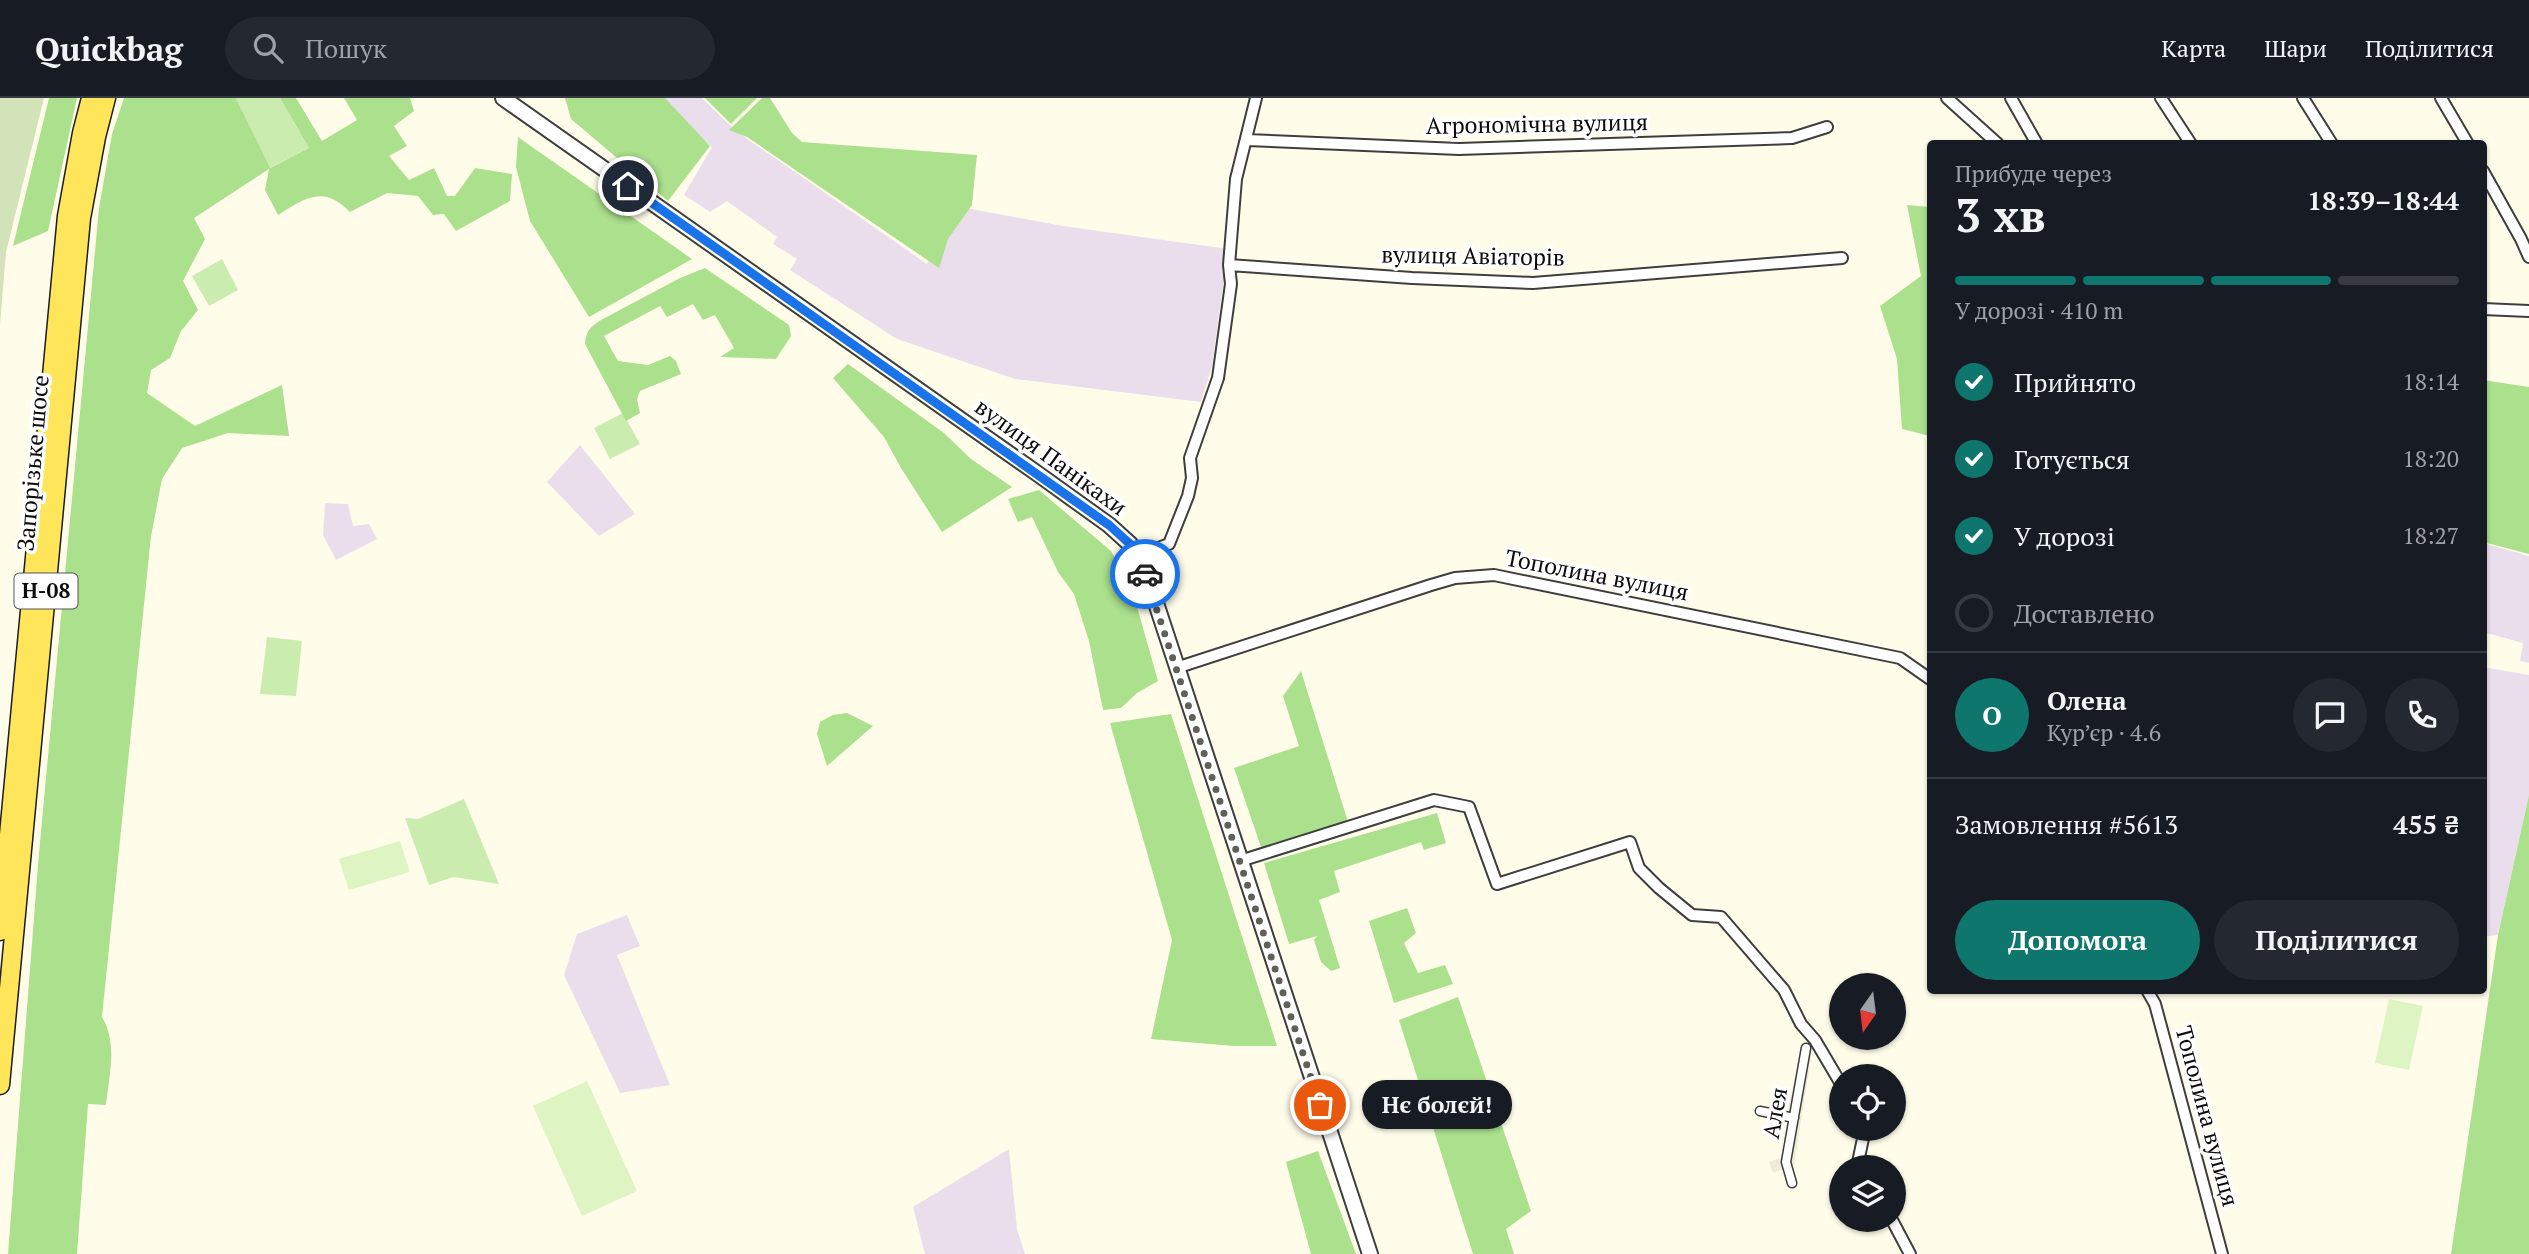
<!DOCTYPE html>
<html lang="uk">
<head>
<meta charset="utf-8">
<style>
	body { margin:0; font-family:"PT Serif",serif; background:#242831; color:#f1f3f6; height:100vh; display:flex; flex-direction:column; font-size:26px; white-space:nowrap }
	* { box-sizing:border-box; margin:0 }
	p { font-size:23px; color:#9ea1a6 }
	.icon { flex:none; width:38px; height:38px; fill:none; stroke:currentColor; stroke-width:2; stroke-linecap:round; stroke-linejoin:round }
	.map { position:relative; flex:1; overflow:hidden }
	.sheet { position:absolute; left:1927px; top:42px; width:560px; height:854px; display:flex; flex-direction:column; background:#171b24; border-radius:7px; box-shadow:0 2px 5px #0004 }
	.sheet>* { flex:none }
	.needle { width:46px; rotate:194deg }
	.tools { position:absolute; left:1829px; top:875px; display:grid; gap:14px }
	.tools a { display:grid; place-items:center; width:77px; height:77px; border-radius:50%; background:#171b24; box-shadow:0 2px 5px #0004; font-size:35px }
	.pin { position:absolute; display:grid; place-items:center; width:60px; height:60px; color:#fff; margin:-30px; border:4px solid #fff; border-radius:50%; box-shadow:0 2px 7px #0007 }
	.courier { position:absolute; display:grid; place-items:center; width:70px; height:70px; margin:-35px; border:5px solid #1a73e8; border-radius:50%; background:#fff; color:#222; box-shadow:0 2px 9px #0007 }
	.bubble { position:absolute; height:49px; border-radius:24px; background:#171b24; box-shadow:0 2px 5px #0004; font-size:23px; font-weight:700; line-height:49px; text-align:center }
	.overview em { font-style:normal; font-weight:700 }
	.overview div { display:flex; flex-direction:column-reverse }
	.overview { display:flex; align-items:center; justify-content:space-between; height:119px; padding:0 28px }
	h1 { font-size:46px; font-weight:700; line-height:52px }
	.bar { display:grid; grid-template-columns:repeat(4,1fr); gap:10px 7px; align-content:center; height:84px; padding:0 28px }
	.bar i { height:9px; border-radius:5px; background:#363941 }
	.bar .current { background:#0f766e }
	.bar p { grid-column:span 4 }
	.line { display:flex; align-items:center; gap:18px; padding:0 28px; border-top:2px solid #363941 }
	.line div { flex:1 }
	.round { display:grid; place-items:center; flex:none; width:74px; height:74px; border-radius:37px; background:#242831 }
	ol { padding:0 28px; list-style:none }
	li { display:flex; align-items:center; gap:21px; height:77px }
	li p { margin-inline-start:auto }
	li .icon { padding:7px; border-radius:50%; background:#0f766e; color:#fff; stroke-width:4 }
	li:last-child { color:#9ea1a6 }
	li i { width:38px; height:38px; border:4px solid #363941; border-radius:50% }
	.button { display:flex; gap:14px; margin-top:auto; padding:14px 28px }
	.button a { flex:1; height:80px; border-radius:42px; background:#0f766e; color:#fff; font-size:28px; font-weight:700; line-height:80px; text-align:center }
	.button a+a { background:#242831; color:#f1f3f6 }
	header { display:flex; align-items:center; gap:42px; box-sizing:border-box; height:98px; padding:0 35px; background:#171b24; border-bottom:2px solid #363941 }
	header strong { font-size:33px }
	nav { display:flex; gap:38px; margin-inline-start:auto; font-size:24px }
	.search { width:490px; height:63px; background:#242831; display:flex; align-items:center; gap:18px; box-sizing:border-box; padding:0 24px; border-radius:38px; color:#9ea1a6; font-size:26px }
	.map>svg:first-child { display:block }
</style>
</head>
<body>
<header>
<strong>Quickbag</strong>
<div class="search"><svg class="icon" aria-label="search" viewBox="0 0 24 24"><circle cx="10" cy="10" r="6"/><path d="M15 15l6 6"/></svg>Пошук</div>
<nav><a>Карта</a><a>Шари</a><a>Поділитися</a></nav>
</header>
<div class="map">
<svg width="2529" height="1156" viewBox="0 0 2529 1156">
	<rect width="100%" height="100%" fill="#fffdea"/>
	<path fill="#ebdeec" d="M660,0h42l34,33 191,133 23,-59 113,21 165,23 -16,117 -11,36 -186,-23 -118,-40 -107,-69 7,-11 -24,-15 4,-7 -50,-36 -17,11 -26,-17 28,-48z
		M580,347l55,69 -36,22 -52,-54z
		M325,405l23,1 5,22 16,-2 8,15 -41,21 -13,-25z
		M2483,445l46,13v107l-9,-2 3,-18 -40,-11z
		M2483,569l46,8v120l-31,140 -15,2z
		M627,817l13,31 -23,9 53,130 -50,8 -56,-118 13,-41z
		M1009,1051l8,80 8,25h-100l-12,-47z"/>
	<path fill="#caedaf" d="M236,0h44l29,50 -40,20z
		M222,161l16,31 -29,16 -17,-30z
		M623,315l17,31 -30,15 -16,-31z
		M267,539l35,4 -6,55 -36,-2z
		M464,701l35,85 -45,-7 -25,8 -24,-67 13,1z"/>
	<path fill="#abe08d" d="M49,0h28l-29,133 -35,15z
		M124,0h112l34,70 39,-20 -29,-50h16l26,43 35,-21 -13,-22h66l4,13 -20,15 13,20 -18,10 20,24 25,-12 13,28h8l20,-28 37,6 -2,27 -54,30 -12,-17 -11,1 -15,-19 -31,-3 -37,19c-26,-27 -44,-15 -72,3l-13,-25 4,-21 -75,49 11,21 -22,42 15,29 -17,21 -11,27 -19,12 -4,23 48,33 87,-41 7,51 -61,-3 -46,15 -20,31 -11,57 -49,481c16,27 7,58 4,88l-18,-1 -11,150h-69l31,-401 60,-645 13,-74z
		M565,0h100l45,48 -42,55 -97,-82z
		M705,0h52l-26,26z
		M762,0h8l22,35 10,9 175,13 -5,50 -24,34 -9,29 -192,-131 -18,-7z
		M518,39l174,122 -103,58 -59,-96 -14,-54z
		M1907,107l23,2v229l-28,-7 -5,-70 -17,-53 41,-30z
		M705,170l84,57 2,11 -15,23 -56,-2 14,-9 -19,-33 -12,5 -10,-16 -26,13 -7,-11 -56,30 14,25 30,4 22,-9 6,5 5,13 -41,17 -3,8 3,14 -14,8 -41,-77c1,-13 5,-17 16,-24l79,-42z
		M848,266l96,69 27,26 41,28 -70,45 -41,-64 -17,-31 -51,-59z
		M2483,282l46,7v167l-46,-12z
		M1039,392l72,61 21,38 26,92 -21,12 -16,15 -18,2 -14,-69 -15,-47 -16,-22 -26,-55 -14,5 -10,-23z
		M1301,573l47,151 -86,28 -28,-82 65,-22 -16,-50z
		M847,615l26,13 -46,40 -10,-32 3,-12 13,-7z
		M1171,616l106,332h-43l-83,-7 21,-99 -62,-217z
		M2529,697v459h-78l47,-319z
		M1437,715l9,30 -22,7 -3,-8 -87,29 6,21 -21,8 21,68 -9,3 -10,-9 -7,-22 3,-4 -28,8 -25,-81z
		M1407,810l9,25 -12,10 14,30 27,-8 8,19 -59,19 -25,-82z
		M1458,899l73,214 -25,18 8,25h-41l-74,-234z
		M1318,1053l38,103h-45l-25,-92z"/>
	<path fill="#d2e3b9" d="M0,0h44l-38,154 -6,73z"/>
	<path fill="#def4c2" d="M400,743l10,31 -61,18 -10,-31z
		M2389,901l34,7 -14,64 -34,-7z
		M587,983l50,110 -55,25 -49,-110z"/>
	<path fill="#efebd9" d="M1813,948l-19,119 -21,8 -4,-11 12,-4 7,-36 -29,-6 2,-10 27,5 12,-61z"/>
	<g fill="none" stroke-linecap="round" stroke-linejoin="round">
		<g stroke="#3e3e3e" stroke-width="11">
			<path id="pedestrian" d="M1760,1013l34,7
				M1792,1085l-6,-21 20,-114"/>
		</g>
		<g stroke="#3e3e3e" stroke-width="14">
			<path id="minor" d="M1947,0l51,46
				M2011,0l26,46
				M2161,0l30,46
				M2303,0l29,46
				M2441,0l27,46
				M1247,42l212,9 333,-11 35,-11
				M2483,73l38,68 8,18
				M1229,167l183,13 121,5 309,-25
				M2483,211l46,2
				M1137,458l32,-12 19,-48 4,-18 -2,-20 28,-80 13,-94 -2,-19 7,-86 20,-81
				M1176,570l255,-83 24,-7 39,-3 406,83 30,21
				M1240,763l194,-61 35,7 28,77 133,-42 9,26 20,20 33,27 29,2 63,73 17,34 14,16 26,44
				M2147,892l8,14 67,250
				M1857,1069l8,-38
				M1892,1122l18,34"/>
		</g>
		<g stroke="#3e3e3e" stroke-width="18">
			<path id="tertiary" d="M503,0l535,376 71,51 21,19 24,53 216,657"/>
		</g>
		<g stroke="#1c1c1c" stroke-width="21">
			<path id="primary" d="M0,833l67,-715 15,-83 9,-35
				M0,987l81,-867 15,-81 10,-39"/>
		</g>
		<use href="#pedestrian" stroke="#fff" stroke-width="8"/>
		<use href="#minor" stroke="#fff" stroke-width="10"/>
		<use href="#tertiary" stroke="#fff" stroke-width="14"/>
		<use href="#primary" stroke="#ffe55a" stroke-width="18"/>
	</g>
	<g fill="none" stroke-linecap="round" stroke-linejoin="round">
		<path stroke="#606059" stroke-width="7" stroke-dasharray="0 12.6" d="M1145,476l175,531"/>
		<path stroke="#1a73e8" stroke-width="9" d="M628,88l481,339 21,19 15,30"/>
	</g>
	<g text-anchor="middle" stroke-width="7" stroke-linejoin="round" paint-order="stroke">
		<rect fill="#fff" stroke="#545454" stroke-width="2" x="14.5" y="475.5" width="63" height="35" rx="5"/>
		<g font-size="21" font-weight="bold" fill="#0b0b0b">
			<text x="46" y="500">Н-08</text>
		</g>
		<g font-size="23" fill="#0b0b0b" stroke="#fff">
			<text transform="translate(1537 26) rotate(-1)" y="8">Агрономічна вулиця</text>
			<text transform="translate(1473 158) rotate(1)" y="8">вулиця Авіаторів</text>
			<text transform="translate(1051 359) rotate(36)" y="8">вулиця Панікахи</text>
			<text transform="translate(33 365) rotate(-85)" y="8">Запорізьке шосе</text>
			<text transform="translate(1597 477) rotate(11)" y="8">Тополина вулиця</text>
			<text transform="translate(1775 1015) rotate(-80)" y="8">Алея</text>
			<text transform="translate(2207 1018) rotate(75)" y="8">Тополина вулиця</text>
		</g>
	</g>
</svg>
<div class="tools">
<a><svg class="needle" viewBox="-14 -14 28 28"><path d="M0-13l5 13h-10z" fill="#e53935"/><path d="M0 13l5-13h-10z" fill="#9ea1a6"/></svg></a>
<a><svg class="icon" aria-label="locate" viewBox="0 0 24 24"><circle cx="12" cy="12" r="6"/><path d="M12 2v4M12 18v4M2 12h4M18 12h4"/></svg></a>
<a><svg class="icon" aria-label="layers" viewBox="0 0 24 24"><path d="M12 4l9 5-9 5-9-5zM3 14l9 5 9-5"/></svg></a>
</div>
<div class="pin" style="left:1320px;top:1007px;background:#ea580c"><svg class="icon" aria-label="bag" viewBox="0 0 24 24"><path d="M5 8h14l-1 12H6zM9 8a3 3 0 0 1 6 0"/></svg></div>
<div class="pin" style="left:628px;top:88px;background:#1f2937"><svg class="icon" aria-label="home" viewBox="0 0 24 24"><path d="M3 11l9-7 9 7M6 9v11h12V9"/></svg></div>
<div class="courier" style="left:1145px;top:476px"><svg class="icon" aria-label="car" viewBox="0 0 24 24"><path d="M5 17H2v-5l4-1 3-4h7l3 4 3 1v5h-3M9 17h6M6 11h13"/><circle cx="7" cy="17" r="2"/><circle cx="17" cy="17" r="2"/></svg></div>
<div class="bubble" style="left:1362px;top:982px;width:150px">Нє болєй!</div>
<section class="sheet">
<div class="overview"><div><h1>3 хв</h1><p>Прибуде через</p></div><em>18:39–18:44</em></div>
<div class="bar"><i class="current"></i><i class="current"></i><i class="current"></i><i></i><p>У дорозі · 410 m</p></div>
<ol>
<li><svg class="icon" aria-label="check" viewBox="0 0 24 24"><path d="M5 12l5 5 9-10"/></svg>Прийнято<p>18:14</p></li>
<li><svg class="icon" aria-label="check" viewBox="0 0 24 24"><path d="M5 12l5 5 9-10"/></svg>Готується<p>18:20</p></li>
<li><svg class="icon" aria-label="check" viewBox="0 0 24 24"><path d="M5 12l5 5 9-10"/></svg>У дорозі<p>18:27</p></li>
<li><i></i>Доставлено</li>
</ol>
<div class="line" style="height:126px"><b class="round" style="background:#0f766e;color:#fff">О</b><div><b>Олена</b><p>Кур’єр · 4.6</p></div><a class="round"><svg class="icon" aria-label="chat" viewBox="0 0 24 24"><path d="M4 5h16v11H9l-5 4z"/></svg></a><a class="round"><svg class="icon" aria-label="phone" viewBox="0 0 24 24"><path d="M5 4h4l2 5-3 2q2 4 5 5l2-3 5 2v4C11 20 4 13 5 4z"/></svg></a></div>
<div class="line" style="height:91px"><div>Замовлення #5613</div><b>455 ₴</b></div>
<div class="button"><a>Допомога</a><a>Поділитися</a></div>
</section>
</div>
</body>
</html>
